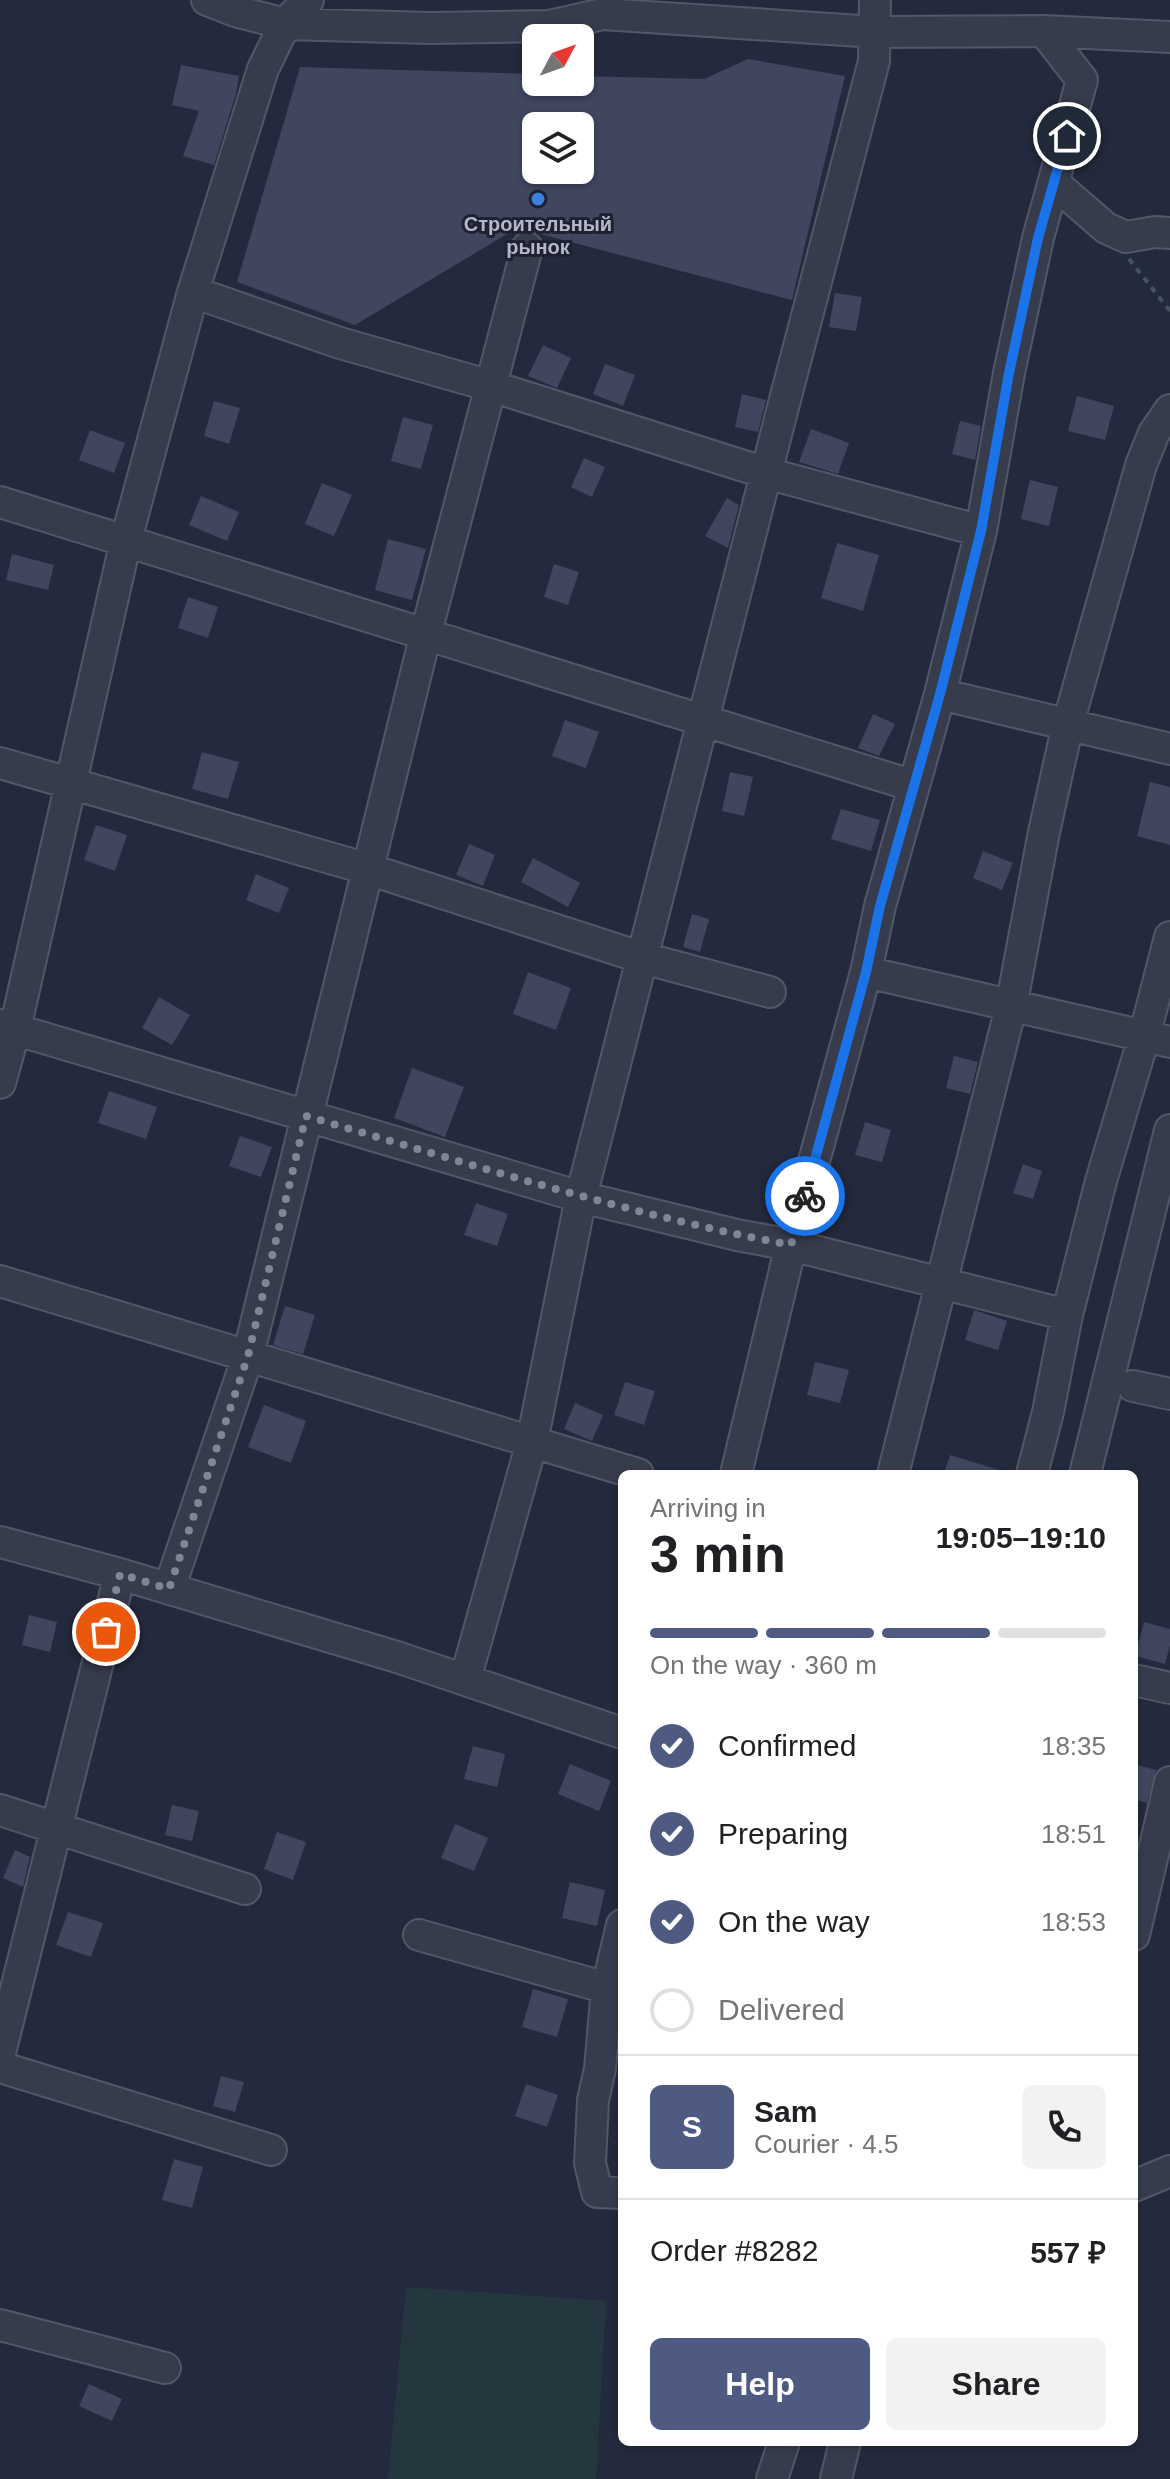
<!DOCTYPE html>
<html lang="en">
<head>
<meta charset="utf-8">
<style>
	body { margin:0; font-family:Helvetica,sans-serif; background:#f2f2f2; color:#202124; height:100vh; display:flex; flex-direction:column; font-size:30px; white-space:nowrap }
	* { box-sizing:border-box; margin:0 }
	p { font-size:26px; color:#757577 }
	.icon { flex:none; width:44px; height:44px; fill:none; stroke:currentColor; stroke-width:2; stroke-linecap:round; stroke-linejoin:round }
	.map { position:relative; flex:1; overflow:hidden }
	.sheet { position:absolute; left:618px; top:1470px; width:520px; height:976px; display:flex; flex-direction:column; background:#fff; border-radius:12px; box-shadow:0 2px 6px #0004 }
	.sheet>* { flex:none }
	.needle { width:52px; rotate:49deg }
	.fabs { position:absolute; left:522px; top:24px; display:grid; gap:16px }
	.fabs a { display:grid; place-items:center; width:72px; height:72px; border-radius:12px; background:#fff; box-shadow:0 2px 6px #0004; font-size:40px }
	.pin { position:absolute; display:grid; place-items:center; width:68px; height:68px; color:#fff; margin:-34px; border:4px solid #fff; border-radius:50%; box-shadow:0 2px 8px #0007 }
	.courier { position:absolute; display:grid; place-items:center; width:80px; height:80px; margin:-40px; border:6px solid #1a73e8; border-radius:50%; background:#fff; color:#222; box-shadow:0 2px 10px #0007 }
	.headline em { font-style:normal; font-weight:600 }
	.headline div { display:flex; flex-direction:column-reverse }
	.headline { display:flex; align-items:center; justify-content:space-between; height:136px; padding:0 32px }
	h1 { font-size:52px; font-weight:600; line-height:60px }
	.bar { display:grid; grid-template-columns:repeat(4,1fr); gap:12px 8px; align-content:center; height:96px; padding:0 32px }
	.bar i { height:10px; border-radius:6px; background:#e0e0e0 }
	.bar .current { background:#4f5a83 }
	.bar p { grid-column:span 4 }
	.line { display:flex; align-items:center; gap:20px; padding:0 32px; border-top:2px solid #e0e0e0 }
	.line div { flex:1 }
	.round { display:grid; place-items:center; flex:none; width:84px; height:84px; border-radius:12px; background:#f2f2f2 }
	ol { padding:0 32px; list-style:none }
	li { display:flex; align-items:center; gap:24px; height:88px }
	li p { margin-inline-start:auto }
	li .icon { padding:8px; border-radius:50%; background:#4f5a83; color:#fff; stroke-width:4 }
	li:last-child { color:#757577 }
	li i { width:44px; height:44px; border:4px solid #e0e0e0; border-radius:50% }
	.cta { display:flex; gap:16px; margin-top:auto; padding:16px 32px }
	.cta a { flex:1; height:92px; border-radius:12px; background:#4f5a83; color:#fff; font-size:32px; font-weight:600; line-height:92px; text-align:center }
	.cta a+a { background:#f2f2f2; color:#202124 }
	.map>svg:first-child { display:block }
</style>
</head>
<body>
<div class="map">
<svg width="1170" height="2479" viewBox="0 0 1170 2479">
	<rect width="100%" height="100%" fill="#242a3d"/>
	<path fill="#25373e" d="M406,2287l200,14 -10,178h-208z"/>
	<path fill="#3f465d" fill-rule="evenodd" d="M748,59l97,17 -53,224 -275,-72 -162,97 -118,-43 63,-215 236,7v8h44v-6l124,3zM536,126h44v44h-44z
		M181,65l58,11 -3,18 -22,71 -31,-9 16,-45 -27,-6z
		M835,293l27,4 -6,34 -27,-4z
		M543,345l28,13 -14,30 -29,-12z
		M605,364l30,11 -12,31 -30,-12z
		M742,394l24,6 -8,32 -23,-5z
		M1077,396l37,10 -9,34 -37,-9z
		M214,401l26,7 -11,36 -25,-8z
		M403,417l30,8 -12,44 -30,-8z
		M960,421l21,5 -6,34 -23,-6z
		M811,429l38,14 -11,31 -39,-12z
		M90,430l35,13 -11,30 -35,-13z
		M584,458l21,9 -13,30 -21,-10z
		M1030,480l28,7 -9,39 -28,-7z
		M322,483l30,12 -18,41 -29,-12z
		M201,496l38,16 -12,29 -38,-16z
		M727,498l12,7 -11,43 -23,-12z
		M388,539l38,10 -14,51 -37,-10z
		M837,543l42,12 -16,56 -42,-13z
		M12,554l42,11 -6,25 -42,-10z
		M554,564l25,8 -11,33 -24,-8z
		M188,597l30,10 -10,31 -30,-10z
		M873,714l22,10 -16,32 -21,-8z
		M565,720l34,12 -13,36 -34,-12z
		M202,752l37,10 -11,37 -36,-10z
		M730,772l23,5 -9,39 -22,-5z
		M1150,782l20,5v58l-33,-9z
		M841,809l39,11 -9,31 -40,-12z
		M96,825l31,10 -12,36 -31,-11z
		M469,844l26,11 -12,31 -27,-11z
		M983,851l30,12 -11,27 -29,-12z
		M533,858l47,25 -12,24 -47,-25z
		M256,874l33,14 -10,25 -33,-13z
		M692,914l17,5 -9,33 -17,-5z
		M528,972l43,16 -15,42 -43,-16z
		M159,997l31,18 -18,30 -30,-17z
		M954,1056l24,6 -8,32 -24,-6z
		M412,1068l52,19 -19,50 -51,-19z
		M109,1091l48,16 -11,32 -48,-16z
		M865,1122l26,8 -9,32 -27,-7z
		M240,1136l32,11 -11,30 -32,-11z
		M1023,1164l19,7 -9,28 -20,-6z
		M476,1203l32,11 -11,32 -33,-11z
		M285,1306l30,9 -12,39 -30,-9z
		M974,1310l33,11 -9,29 -33,-10z
		M815,1362l34,8 -9,33 -33,-8z
		M625,1382l30,9 -11,34 -30,-10z
		M575,1403l28,12 -11,26 -28,-12z
		M264,1405l42,16 -15,42 -43,-16z
		M950,1455l49,15v4h-55z
		M29,1615l28,7 -7,30 -28,-7z
		M1144,1622l26,7v16l-5,19 -30,-8z
		M473,1746l32,8 -8,33 -33,-8z
		M570,1764l41,17 -12,30 -41,-17z
		M1134,1764l22,6 -9,33 -13,-4z
		M172,1805l27,6 -7,30 -27,-6z
		M455,1824l33,14 -14,33 -33,-13z
		M277,1832l29,10 -13,38 -29,-11z
		M15,1850l15,7 -7,30 -20,-9z
		M570,1882l35,8 -8,36 -35,-8z
		M68,1912l35,11 -12,34 -35,-12z
		M533,1989l35,10 -11,38 -35,-10z
		M221,2076l23,6 -9,30 -22,-6z
		M526,2084l32,11 -11,32 -32,-11z
		M174,2159l29,8 -11,41 -30,-8z
		M89,2384l33,15 -10,22 -33,-15z"/>
	<g fill="none" stroke-linecap="round" stroke-linejoin="round">
		<g stroke="#525768" stroke-width="34">
			<path id="minor" d="M207,0l28,11 50,13 145,4 119,-2 54,-12 272,18 169,-1 126,6
				M1054,183l52,45 20,9 29,-5 15,1
				M193,292l147,51 151,43 275,87 215,58
				M0,502l914,284
				M940,694l230,55
				M0,763l368,106 275,89 127,34
				M866,972l304,70
				M0,1025l581,172 156,38 54,10 276,70
				M0,1083l15,-54 111,-489 67,-248 70,-223 22,-45 23,-24
				M0,1281l638,193
				M1133,1386l37,8
				M736,1474l55,-229 75,-273 14,-66 60,-212 41,-163 28,-158 29,-135 44,-158 -38,-49
				M893,1474l118,-467 33,-175 24,-108 73,-259 13,-32 16,-23
				M1032,1474l16,-62 19,-97 34,-134 43,-144 26,-100
				M1085,1474l85,-344
				M0,1542l120,32 277,83 225,76
				M169,1589l79,-233 178,-723 101,-385
				M465,1680l67,-238 49,-245 200,-782 93,-354 1,-61
				M1134,1680l36,8
				M0,1810l245,79
				M622,1925l-15,63 -7,81 -7,31 -3,63 7,29 25,1
				M419,1935l188,53
				M1134,1935l36,-153
				M0,2053l120,-479
				M0,2067l271,83
				M1134,2186l36,-15
				M0,2325l165,43
				M772,2479l12,-37
				M836,2479l9,-37"/>
		</g>
		<path stroke="#43545b" stroke-width="4" stroke-dasharray="6 6" stroke-linecap="butt" d="M1129,259l41,52"/>
		<use href="#minor" stroke="#373c4d" stroke-width="30"/>
	</g>
	<g fill="none" stroke-linecap="round" stroke-linejoin="round">
		<path stroke="#818697" stroke-width="8" stroke-dasharray="0 14.4" d="M106,1632l14,-58 49,15 79,-233 58,-240c161,47 320,98 485,129l14,-49"/>
		<path stroke="#1a73e8" stroke-width="10" d="M805,1196l61,-224 14,-66 60,-212 41,-163 28,-158 29,-135 29,-102"/>
	</g>
	<circle fill="#3f7fe0" stroke="#1d2132" stroke-width="3" cx="538" cy="199" r="8"/>
	<g text-anchor="middle" stroke-width="6" stroke-linejoin="round" paint-order="stroke">
		<g font-size="20" font-weight="bold" fill="#b3b7c8" stroke="#1d2132">
			<text x="538" y="231">Строительный<tspan x="538" dy="23">рынок</tspan></text>
		</g>
	</g>
</svg>
<div class="fabs">
<a><svg class="needle" viewBox="-14 -14 28 28"><path d="M0-13l5 13h-10z" fill="#e53935"/><path d="M0 13l5-13h-10z" fill="#757577"/></svg></a>
<a><svg class="icon" aria-label="layers" viewBox="0 0 24 24"><path d="M12 4l9 5-9 5-9-5zM3 14l9 5 9-5"/></svg></a>
</div>
<div class="pin" style="left:106px;top:1632px;background:#ea580c"><svg class="icon" aria-label="bag" viewBox="0 0 24 24"><path d="M5 8h14l-1 12H6zM9 8a3 3 0 0 1 6 0"/></svg></div>
<div class="pin" style="left:1067px;top:136px;background:#1f2937"><svg class="icon" aria-label="home" viewBox="0 0 24 24"><path d="M3 11l9-7 9 7M6 9v11h12V9"/></svg></div>
<div class="courier" style="left:805px;top:1196px"><svg class="icon" aria-label="bike" viewBox="0 0 24 24"><circle cx="6" cy="16" r="4"/><circle cx="18" cy="16" r="4"/><path d="M6 16l4-8h5l3 8M10 8l3 8H6M13 5h3"/></svg></div>
<section class="sheet">
<div class="headline"><div><h1>3 min</h1><p>Arriving in</p></div><em>19:05–19:10</em></div>
<div class="bar"><i class="current"></i><i class="current"></i><i class="current"></i><i></i><p>On the way · 360 m</p></div>
<ol>
<li><svg class="icon" aria-label="check" viewBox="0 0 24 24"><path d="M5 12l5 5 9-10"/></svg>Confirmed<p>18:35</p></li>
<li><svg class="icon" aria-label="check" viewBox="0 0 24 24"><path d="M5 12l5 5 9-10"/></svg>Preparing<p>18:51</p></li>
<li><svg class="icon" aria-label="check" viewBox="0 0 24 24"><path d="M5 12l5 5 9-10"/></svg>On the way<p>18:53</p></li>
<li><i></i>Delivered</li>
</ol>
<div class="line" style="height:144px"><b class="round" style="background:#4f5a83;color:#fff">S</b><div><b>Sam</b><p>Courier · 4.5</p></div><a class="round"><svg class="icon" aria-label="phone" viewBox="0 0 24 24"><path d="M5 4h4l2 5-3 2q2 4 5 5l2-3 5 2v4C11 20 4 13 5 4z"/></svg></a></div>
<div class="line" style="height:104px"><div>Order #8282</div><b>557 ₽</b></div>
<div class="cta"><a>Help</a><a>Share</a></div>
</section>
</div>
</body>
</html>
